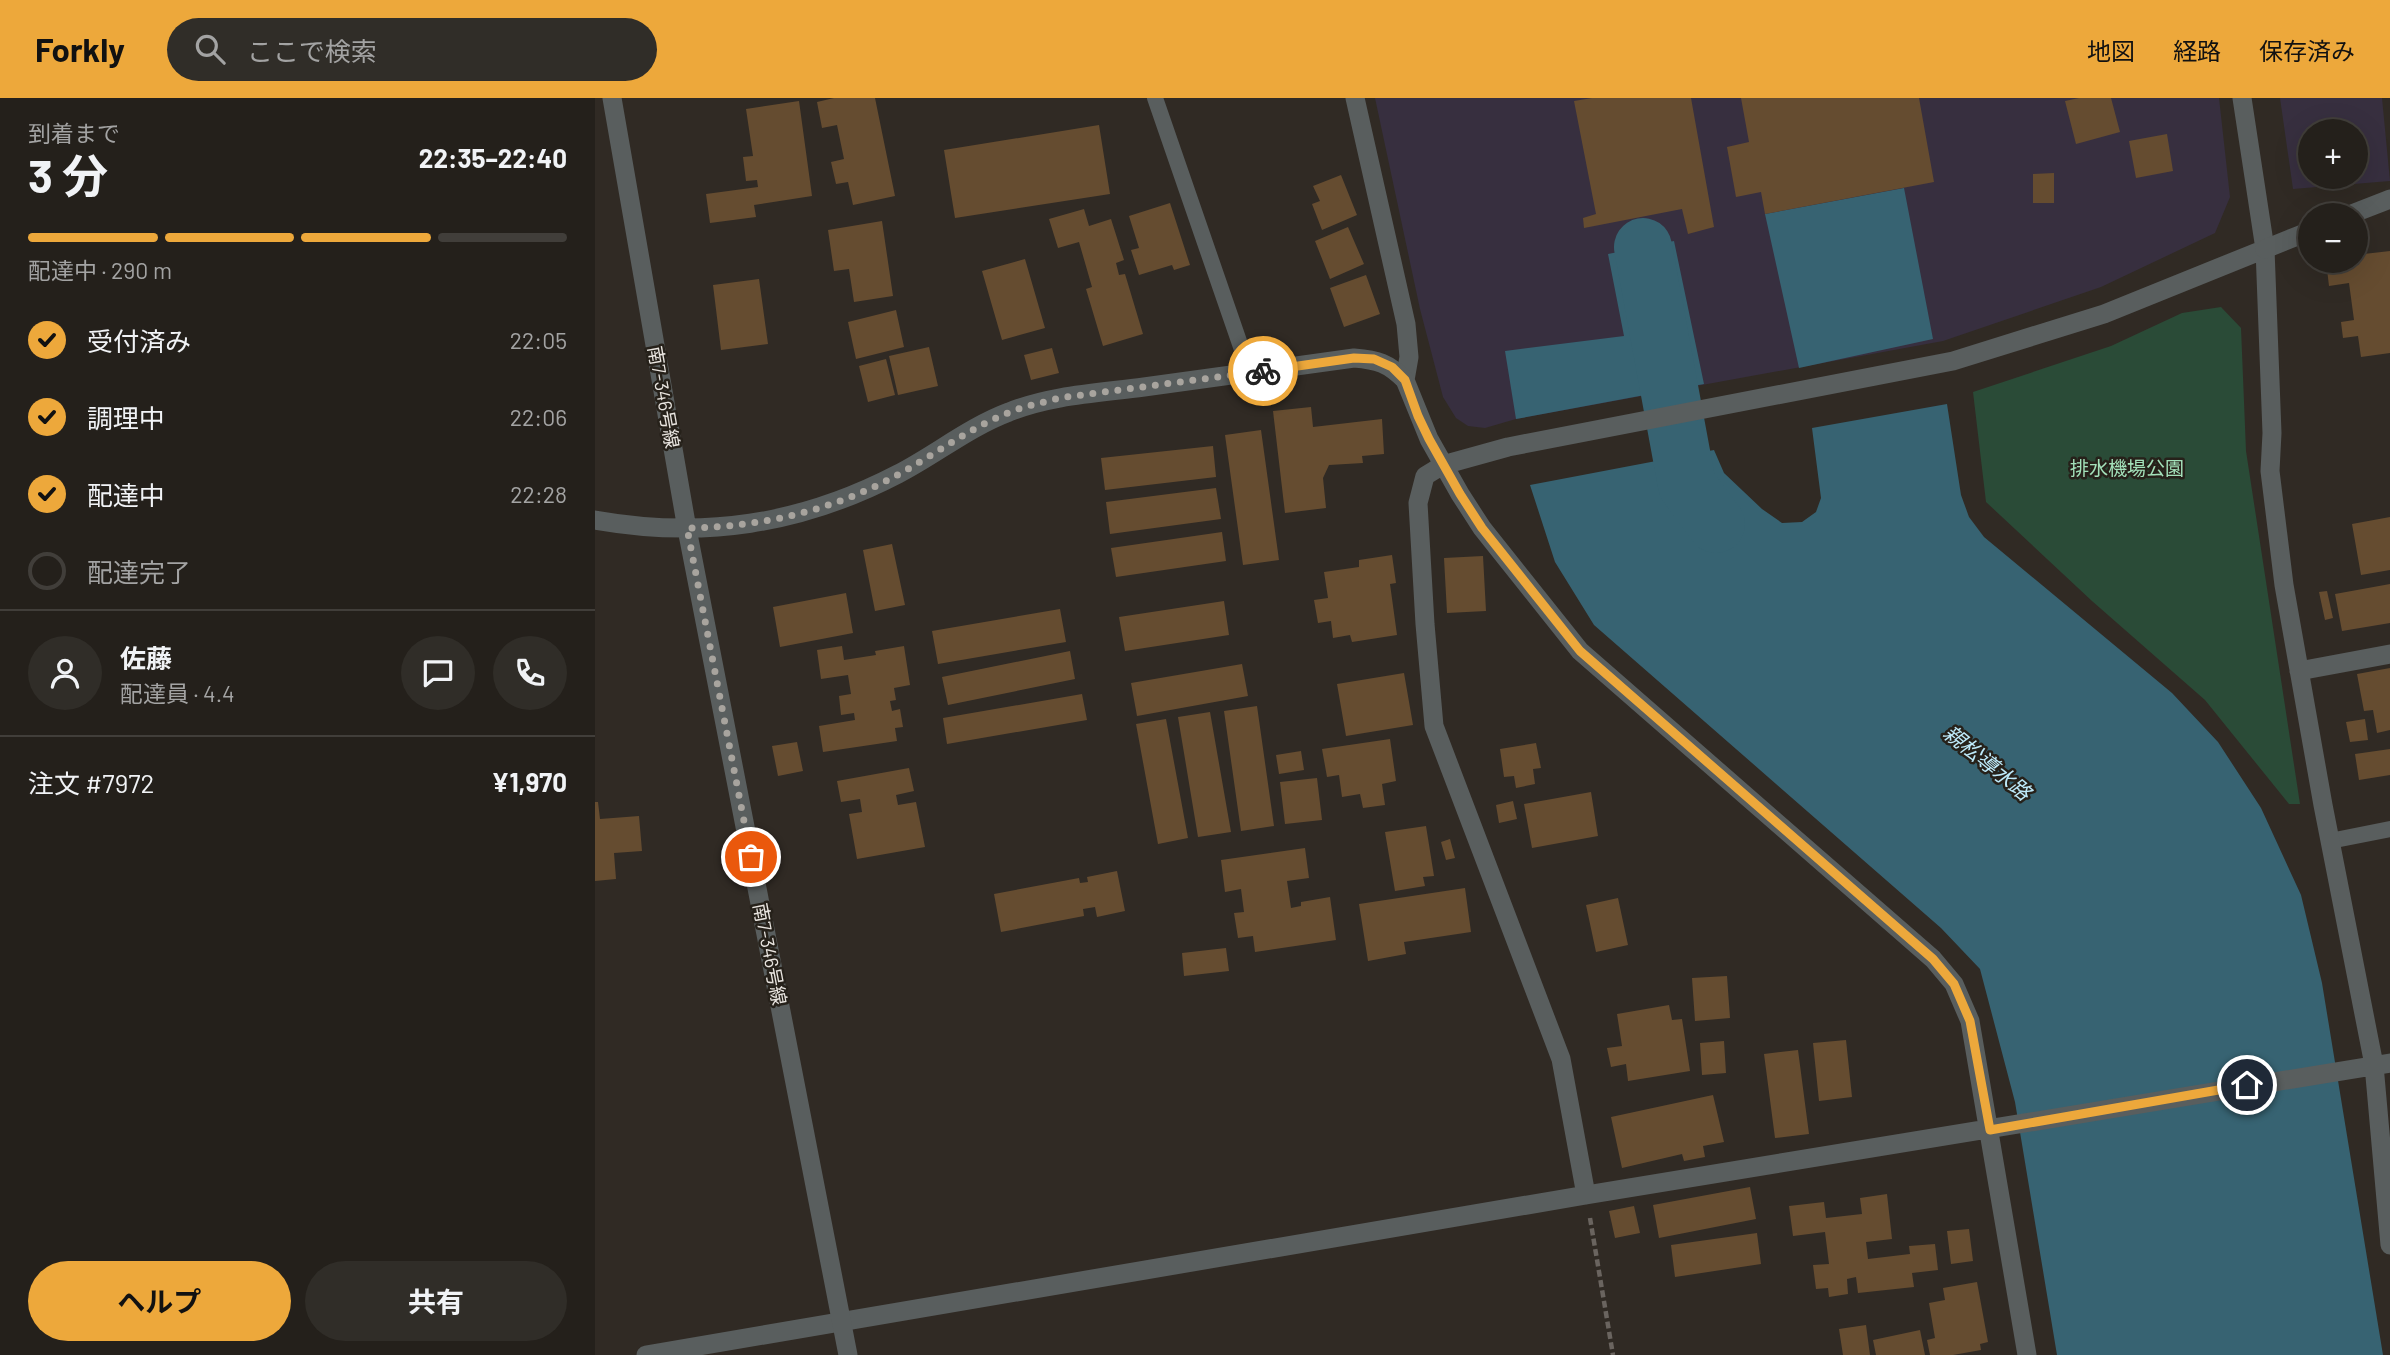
<!DOCTYPE html>
<html lang="ja">
<head>
<meta charset="utf-8">
<style>
	body { margin:0; font-family:Barlow,"Noto Sans JP",sans-serif; background:#302d28; color:#f1f3f6; height:100vh; display:flex; flex-direction:column; font-size:26px; white-space:nowrap }
	* { box-sizing:border-box; margin:0 }
	p { font-size:23px; color:#a3a3a3 }
	.icon { flex:none; width:38px; height:38px; fill:none; stroke:currentColor; stroke-width:2; stroke-linecap:round; stroke-linejoin:round }
	.map { position:relative; flex:1; overflow:hidden }
	.side { display:flex; flex-direction:column; background:#24201b; width:595px }
	.side>* { flex:none }
	.buttons { position:absolute; left:1703px; top:21px; display:grid; gap:14px }
	.buttons a { display:grid; place-items:center; width:70px; height:70px; border-radius:50%; background:#24201b; box-shadow:0 7px 28px #0002,0 0 0 2px #413e3a; font-size:35px }
	.pin { position:absolute; display:grid; place-items:center; width:60px; height:60px; color:#fff; margin:-30px; border:4px solid #fff; border-radius:50%; box-shadow:0 2px 7px #0007 }
	.courier { position:absolute; display:grid; place-items:center; width:70px; height:70px; margin:-35px; border:5px solid #eda83b; border-radius:50%; background:#fff; color:#222; box-shadow:0 2px 9px #0007 }
	.head em { font-style:normal; font-weight:700 }
	.head div { display:flex; flex-direction:column-reverse }
	.head { display:flex; align-items:center; justify-content:space-between; height:119px; padding:0 28px }
	h1 { font-size:46px; font-weight:700; line-height:52px }
	.bar { display:grid; grid-template-columns:repeat(4,1fr); gap:10px 7px; align-content:center; height:84px; padding:0 28px }
	.bar i { height:9px; border-radius:5px; background:#413e3a }
	.bar .selected { background:#eda83b }
	.bar p { grid-column:span 4 }
	.line { display:flex; align-items:center; gap:18px; padding:0 28px; border-top:2px solid #413e3a }
	.line div { flex:1 }
	.round { display:grid; place-items:center; flex:none; width:74px; height:74px; border-radius:37px; background:#302d28 }
	ol { padding:0 28px; list-style:none }
	li { display:flex; align-items:center; gap:21px; height:77px }
	li p { margin-inline-start:auto }
	li .icon { padding:7px; border-radius:50%; background:#eda83b; color:#111; stroke-width:4 }
	li:last-child { color:#a3a3a3 }
	li i { width:38px; height:38px; border:4px solid #413e3a; border-radius:50% }
	.primary-button { display:flex; gap:14px; margin-top:auto; padding:14px 28px }
	.primary-button a { flex:1; height:80px; border-radius:42px; background:#eda83b; color:#111; font-size:28px; font-weight:700; line-height:80px; text-align:center }
	.primary-button a+a { background:#302d28; color:#f1f3f6 }
	header { display:flex; align-items:center; gap:42px; box-sizing:border-box; height:98px; padding:0 35px; background:#eda83b; color:#111 }
	header strong { font-size:33px }
	nav { display:flex; gap:38px; margin-inline-start:auto; font-size:24px }
	.search { width:490px; height:63px; background:#302d28; display:flex; align-items:center; gap:18px; box-sizing:border-box; padding:0 24px; border-radius:38px; color:#a3a3a3; font-size:26px }
	main { display:flex; flex:1; min-height:0 }
	.map>svg:first-child { display:block }
</style>
</head>
<body>
<header>
<strong>Forkly</strong>
<div class="search"><svg class="icon" aria-label="search" viewBox="0 0 24 24"><circle cx="10" cy="10" r="6"/><path d="M15 15l6 6"/></svg>ここで検索</div>
<nav><a>地図</a><a>経路</a><a>保存済み</a></nav>
</header>
<main>
<section class="side">
<div class="head"><div><h1>3 分</h1><p>到着まで</p></div><em>22:35–22:40</em></div>
<div class="bar"><i class="selected"></i><i class="selected"></i><i class="selected"></i><i></i><p>配達中 · 290 m</p></div>
<ol>
<li><svg class="icon" aria-label="check" viewBox="0 0 24 24"><path d="M5 12l5 5 9-10"/></svg>受付済み<p>22:05</p></li>
<li><svg class="icon" aria-label="check" viewBox="0 0 24 24"><path d="M5 12l5 5 9-10"/></svg>調理中<p>22:06</p></li>
<li><svg class="icon" aria-label="check" viewBox="0 0 24 24"><path d="M5 12l5 5 9-10"/></svg>配達中<p>22:28</p></li>
<li><i></i>配達完了</li>
</ol>
<div class="line" style="height:126px"><a class="round"><svg class="icon" aria-label="person" viewBox="0 0 24 24"><circle cx="12" cy="8" r="4"/><path d="M4 21q1-7 8-7t8 7"/></svg></a><div><b>佐藤</b><p>配達員 · 4.4</p></div><a class="round"><svg class="icon" aria-label="chat" viewBox="0 0 24 24"><path d="M4 5h16v11H9l-5 4z"/></svg></a><a class="round"><svg class="icon" aria-label="phone" viewBox="0 0 24 24"><path d="M5 4h4l2 5-3 2q2 4 5 5l2-3 5 2v4C11 20 4 13 5 4z"/></svg></a></div>
<div class="line" style="height:91px"><div>注文 #7972</div><b>¥1,970</b></div>
<div class="primary-button"><a>ヘルプ</a><a>共有</a></div>
</section>
<div class="map">
<svg width="1795" height="1257" viewBox="0 0 1795 1257">
	<rect width="100%" height="100%" fill="#302a24"/>
	<path fill="#372f3f" fill-rule="evenodd" d="M780,0h844l11,99 -15,36 -114,54 -158,54 -427,78 -31,9 -17,-2 -12,-8 -13,-21 -23,-88z
		M1685,0h102l8,83 -97,8zM1715,33h45v46h-45z"/>
	<path fill="#2a4b37" d="M1626,209l20,21 5,123 54,353h-11l-84,-104 -113,-99 -106,-99 -13,-110 138,-46 71,-33z"/>
	<path fill="#376372" d="M1309,90l29,151 -134,29 -34,-154z
		M1079,143l30,143 -188,35 -11,-68 119,-15 -16,-82z
		M1352,306l14,91 8,22 15,20 188,156 46,49 43,66 40,87 21,88 61,372h-326l-42,-253 -35,-133 -39,-41 -347,-303 -39,-63 -25,-77 184,-35 10,23 38,36 20,14 20,-1 14,-10 5,-14 -9,-70z"/>
	<g fill="none" stroke-linecap="round" stroke-linejoin="round">
		<path stroke="#376372" stroke-width="58" d="M1048,149l44,238 29,39"/>
	</g>
	<path fill="#654c30" d="M239,0h41l20,98 -42,9 -5,-23 -12,2 -5,-22 13,-3 -7,-34 -15,3 -5,-26z
		M997,0h99l23,129 -26,7 -6,-25 -98,19 -1,-10 13,-4 -22,-113z
		M1146,0h178l15,84 -169,32 -4,-22 -25,5 -9,-50 22,-5z
		M1484,0h32l9,34 -44,12 -11,-43z
		M204,3l13,95 -58,9 2,12 -46,6 -4,-29 52,-7 -1,-7 -11,1 -3,-24 10,-1 -7,-47z
		M504,27l11,69 -155,24 -11,-68z
		M1572,36l6,37 -37,7 -7,-37z
		M1459,75v30h-21v-29z
		M746,77l16,40 -35,15 -10,-26 8,-3 -7,-15z
		M575,105l20,62 -16,5 -2,-5 -33,10 -8,-25 8,-2 -10,-32z
		M489,111l5,17 22,-7 13,41 -8,3 3,12 6,-1 18,60 -40,12 -17,-57 6,-2 -13,-45 -21,6 -9,-29z
		M287,123l11,75 -39,6 -5,-33 -15,2 -6,-41z
		M753,129l16,37 -34,15 -15,-38z
		M1768,149l1,7 26,-3v102l-29,4 -3,-21 -15,2 -2,-16 13,-2 -5,-37 -20,3 -3,-25h29v-13z
		M430,161l20,69 -43,12 -20,-69z
		M771,177l14,39 -36,13 -14,-39z
		M164,181l9,65 -47,6 -8,-65z
		M301,212l8,37 -48,12 -8,-37z
		M334,249l9,39 -40,9 -9,-39z
		M457,250l7,25 -28,7 -7,-25z
		M291,261l9,36 -27,7 -9,-36z
		M716,309l2,20 69,-8 2,35 -22,2 1,7 -34,2 -6,13 3,30 -41,5 -12,-102z
		M666,332l18,130 -36,5 -18,-130z
		M618,348l3,31 -111,13 -4,-32z
		M621,390l5,31 -111,15 -4,-32z
		M1795,419v53l-29,5 -9,-51z
		M627,434l4,29 -110,16 -5,-29z
		M297,446l13,61 -30,6 -12,-61z
		M797,457l4,28 -6,1 7,51 -45,7 -2,-7 -17,3 -2,-17 -13,2 -4,-23 14,-2 -4,-26 35,-5v-7z
		M888,458l3,55 -39,2 -3,-55z
		M1795,486v39l-48,8 -7,-37z
		M1732,493l6,27 -8,2 -6,-28z
		M251,495l7,40 -73,14 -7,-40z
		M629,503l5,34 -104,16 -6,-34z
		M465,511l6,33 -128,22 -6,-33z
		M247,548l2,14 32,-5 -1,-4 29,-5 6,39 -16,3 2,12 -6,1 2,10 8,-2 3,18 -8,1 2,13 -74,11 -4,-26 36,-6 -1,-7 -13,2 -2,-19 12,-2 -3,-19 -27,4 -4,-29z
		M475,553l5,28 -127,26 -6,-28z
		M647,566l6,32 -111,20 -6,-33z
		M1795,570v62l-13,3 -4,-23 -9,1 -7,-37z
		M809,575l9,52 -67,11 -9,-52z
		M487,596l5,26 -140,24 -4,-26z
		M662,608l17,120 -33,5 -17,-120z
		M615,614l21,120 -33,5 -20,-120z
		M571,621l22,119 -30,6 -22,-120z
		M1770,621l3,21 -18,2 -4,-20z
		M795,641l6,42 -14,3 3,21 -22,3 -3,-14 -18,3 -3,-22 -12,2 -5,-28z
		M202,644l6,29 -25,5 -6,-30z
		M941,645l5,25 -8,1 2,15 -19,4 -2,-12 -10,1 -4,-28z
		M1795,651v26l-31,5 -4,-26z
		M706,653l3,19 -25,4 -3,-19z
		M314,670l5,23 -18,4 2,10 18,-3 9,45 -68,12 -8,-45 13,-2 -2,-13 -19,3 -4,-21z
		M722,680l5,42 -37,4 -5,-42z
		M996,694l7,44 -66,12 -8,-44z
		M918,703l4,18 -18,4 -3,-18z
		M0,704h3l2,17 39,-3 3,35 -28,2 2,26 -21,2z
		M831,728l8,50 -11,1 2,9 -30,5 -10,-59z
		M855,741l5,19 -9,2 -5,-18z
		M710,750l4,30 -22,3 4,27 10,-2v-4l29,-5 6,43 -81,12 -2,-16 -15,2 -4,-25 10,-1 -3,-23 -16,3 -4,-32z
		M522,773l8,40 -28,6 -2,-10 -12,2 1,7 -83,16 -7,-38 85,-16 1,5 8,-1 -1,-5z
		M870,790l6,44 -67,10 2,12 -38,7 -9,-57z
		M1023,800l10,47 -32,7 -10,-47z
		M631,850l3,23 -45,5 -2,-23z
		M1132,878l3,42 -35,3 -3,-43z
		M1074,907l3,15 10,-1 8,52 -62,10 -2,-17 -15,3 -4,-19 15,-2 -5,-32z
		M1251,942l6,57 -33,4 -6,-58z
		M1129,943l2,32 -24,2 -2,-32z
		M1203,952l11,84 -34,4 -11,-84z
		M1118,997l11,47 -21,4 2,11 -21,4 -2,-7 -60,14 -11,-51z
		M1155,1089l6,32 -97,19 -6,-33z
		M1292,1096l5,45 -26,3 2,17 42,-5 -1,-8 26,-2 3,26 -26,3 2,14 -56,6 -2,-16 -9,2 1,15 -19,3 -1,-9 -12,1 -3,-24 16,-1 -4,-32 -32,4 -4,-30 35,-4 2,16 36,-4 -2,-16z
		M1039,1108l6,27 -25,5 -6,-27z
		M1374,1131l4,32 -22,3 -4,-33z
		M1162,1135l4,31 -86,13 -4,-32z
		M1382,1184l11,60 -8,2 1,6 -28,5h-23l-3,-15 8,-2 -6,-35 16,-3 -2,-12z
		M1271,1227l4,30h-27l-4,-26z
		M1325,1232l5,25h-49l-3,-15z"/>
	<g fill="none" stroke-linecap="round" stroke-linejoin="round">
		<path stroke="#6a645f" stroke-width="4.5" stroke-dasharray="7 3.5" stroke-linecap="butt" d="M995,1120l23,137"/>
		<path stroke="#595e5e" stroke-width="16" d="M560,0l95,275
			M1735,743l60,-12"/>
		<path stroke="#595e5e" stroke-width="19" d="M760,0l51,226 3,33 -4,23 24,59 31,55 22,34 98,123 353,308 21,25 16,37 57,334
			M1647,0l23,151 7,184 -2,38 14,114 39,220 51,260 16,180
			M1704,573l91,-17
			M991,1097l-25,-136 -127,-333 -9,-102 -7,-121 7,-27 18,-11 65,-18 445,-86 151,-47 161,-65
			M51,1257l940,-160 804,-132"/>
		<path stroke="#595e5e" stroke-width="19" d="M17,0l75,431 161,826
			M1754,117l41,-16
			M1670,151l45,-18
			M0,422c108,19 205,5 303,-46 37,-19 71,-47 111,-62 42,-17 90,-19 135,-25 70,-9 140,-19 210,-29 24,2 34,5 51,22"/>
	</g>
	<g fill="none" stroke-linecap="round" stroke-linejoin="round">
		<path stroke="#a8a49e" stroke-width="7" stroke-dasharray="0 12.6" d="M156,759l-64,-329c76,-1 148,-18 214,-55 36,-20 69,-45 107,-60 16,-7 34,-10 51,-15l204,-27"/>
		<path stroke="#eda83b" stroke-width="9" d="M668,273l91,-13 20,1 18,8 13,13 13,36 11,23 31,55 22,34 98,123 353,308 21,25 16,37 20,109 257,-45"/>
	</g>
	<g text-anchor="middle" stroke-width="5" stroke-linejoin="round" paint-order="stroke">
		<g font-size="19" fill="#e9e5e0" stroke="#26211a">
			<text transform="translate(69 299) rotate(80)" y="7">南7-346号線</text>
			<text transform="translate(175 856) rotate(79)" y="7">南7-346号線</text>
		</g>
		<g font-size="19" fill="#a3e1ba" stroke="#26211a">
			<text x="1532" y="377">排水機場公園</text>
		</g>
		<g font-size="21" font-style="italic" fill="#beeafa" stroke="#26211a">
			<text transform="translate(1392 665) rotate(39)" y="7">親松導水路</text>
		</g>
	</g>
</svg>
<div class="buttons">
<a>+</a>
<a>−</a>
</div>
<div class="pin" style="left:156px;top:759px;background:#ea580c"><svg class="icon" aria-label="bag" viewBox="0 0 24 24"><path d="M5 8h14l-1 12H6zM9 8a3 3 0 0 1 6 0"/></svg></div>
<div class="pin" style="left:1652px;top:987px;background:#1f2937"><svg class="icon" aria-label="home" viewBox="0 0 24 24"><path d="M3 11l9-7 9 7M6 9v11h12V9"/></svg></div>
<div class="courier" style="left:668px;top:273px"><svg class="icon" aria-label="bike" viewBox="0 0 24 24"><circle cx="6" cy="16" r="4"/><circle cx="18" cy="16" r="4"/><path d="M6 16l4-8h5l3 8M10 8l3 8H6M13 5h3"/></svg></div>
</div>
</main>
</body>
</html>
